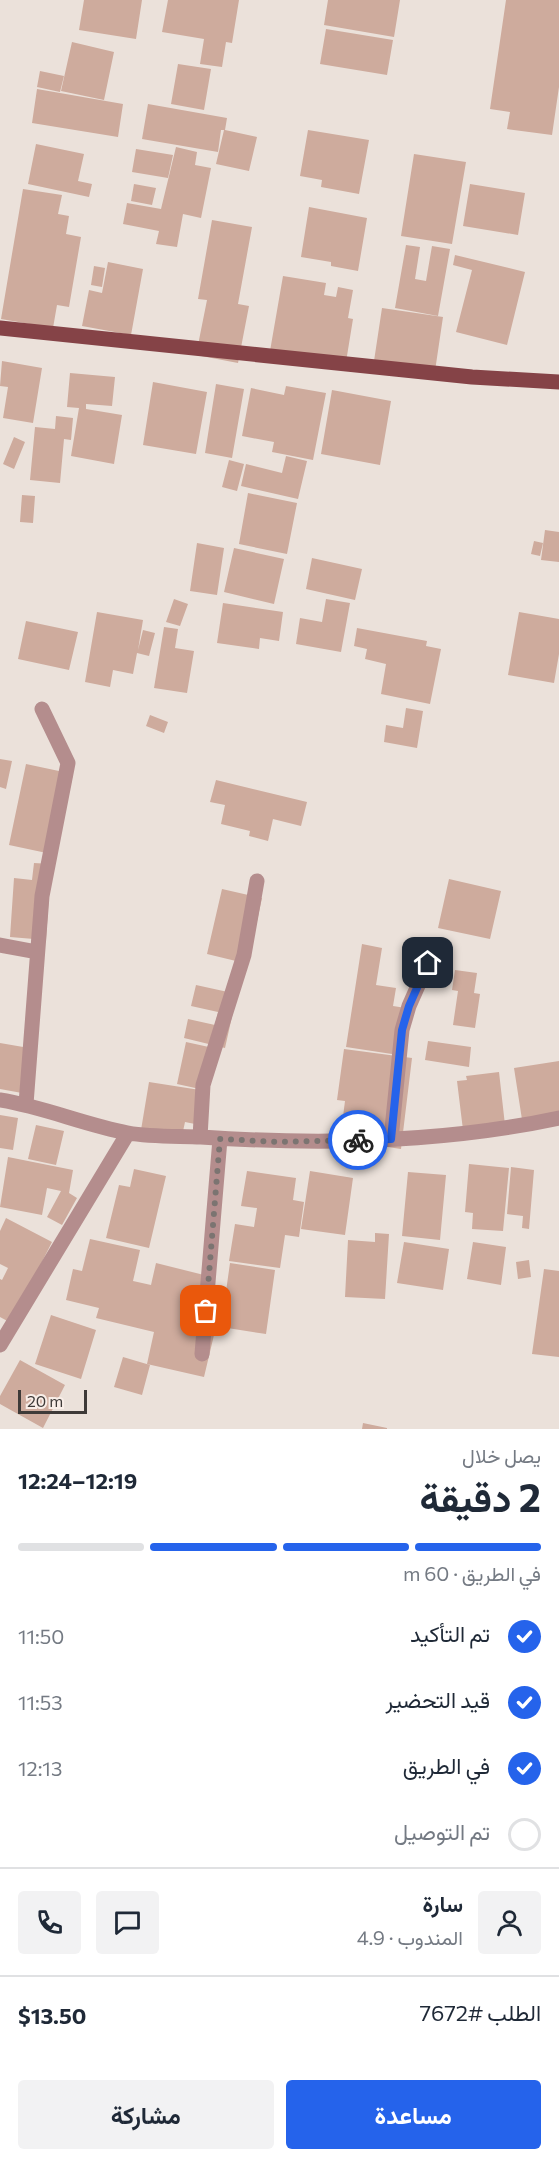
<!DOCTYPE html>
<html lang="ar">
<head>
<meta charset="utf-8">
<style>
	body { margin:0; font-family:Commissioner,Vazirmatn,sans-serif; background:#f2f2f3; color:#1f2937; direction:rtl; height:100vh; display:flex; flex-direction:column; font-size:22px; white-space:nowrap }
	* { box-sizing:border-box; margin:0 }
	p { font-size:20px; color:#747a83 }
	.icon { flex:none; width:33px; height:33px; fill:none; stroke:currentColor; stroke-width:2; stroke-linecap:round; stroke-linejoin:round }
	.map { position:relative; height:1429px; overflow:hidden; direction:ltr }
	.panel { display:flex; flex-direction:column; background:#fff; flex:1 }
	.panel>* { flex:none }
	.scale { position:absolute; left:18px; bottom:15px; width:69px; box-sizing:border-box; padding-left:6px; border:3px solid #3e3a38; border-top:0; font-size:16px; line-height:21px; white-space:nowrap; color:#3e3a38; -webkit-text-stroke:4px #f9eee8; paint-order:stroke }
	.pin { position:absolute; display:grid; place-items:center; width:51px; height:51px; color:#fff; margin:-26px; border-radius:12px; box-shadow:0 3px 9px #0006 }
	.courier { position:absolute; display:grid; place-items:center; width:60px; height:60px; margin:-30px; border:4px solid #2563eb; border-radius:50%; background:#fff; color:#222; box-shadow:0 2px 8px #0007 }
	.head em { font-style:normal; font-weight:700 }
	.head div { display:flex; flex-direction:column-reverse }
	.head { display:flex; align-items:center; justify-content:space-between; height:102px; padding:0 18px }
	h1 { font-size:39px; font-weight:700; line-height:45px }
	.bar { display:grid; grid-template-columns:repeat(4,1fr); gap:9px 6px; align-content:center; height:72px; padding:0 18px }
	.bar i { height:8px; border-radius:4px; background:#e0e1e3 }
	.bar .current { background:#2563eb }
	.bar p { grid-column:span 4 }
	.line { display:flex; align-items:center; gap:15px; padding:0 18px; border-top:2px solid #e0e1e3 }
	.line div { flex:1 }
	.round { display:grid; place-items:center; flex:none; width:63px; height:63px; border-radius:6px; background:#f2f2f3 }
	ol { padding:0 18px; list-style:none }
	li { display:flex; align-items:center; gap:18px; height:66px }
	li p { margin-inline-start:auto }
	li .icon { padding:6px; border-radius:50%; background:#2563eb; color:#fff; stroke-width:4 }
	li:last-child { color:#747a83 }
	li i { width:33px; height:33px; border:3px solid #e0e1e3; border-radius:50% }
	.cta { display:flex; gap:12px; margin-top:auto; padding:12px 18px }
	.cta a { flex:1; height:69px; border-radius:6px; background:#2563eb; color:#fff; font-size:24px; font-weight:700; line-height:69px; text-align:center }
	.cta a+a { background:#f2f2f3; color:#1f2937 }
	.map>svg:first-child { display:block }
</style>
</head>
<body>
<div class="map">
<svg width="559" height="1429" viewBox="0 0 559 1429">
	<rect width="100%" height="100%" fill="#ebe1da"/>
	<path fill="#ceab9d" d="M84,0h58l-6,39 -57,-9z
		M168,0h71l-7,43 -6,-1 -4,25 -22,-3 4,-25 -42,-7z
		M328,0h72l-6,37 -70,-12z
		M506,0h53v87l-7,48 -45,-6 3,-17 -20,-3z
		M326,29l67,11 -6,35 -67,-11z
		M72,42l42,10 -10,48 -43,-9z
		M178,64l33,5 -7,41 -33,-6z
		M40,71l24,5 -4,16 -23,-5z
		M37,89l86,15 -5,33 -86,-14z
		M148,104l79,14 -2,12 32,7 -8,34 -33,-7 8,-34h-3l-3,22 -76,-13z
		M308,130l61,10 -10,54 -38,-7 1,-7 -22,-4z
		M36,144l48,10 -6,27 14,3 -3,13 -61,-13z
		M176,147l21,5 -2,13 16,3 -10,50 -18,-4 -6,33 -21,-3 3,-13 -36,-7 4,-21 34,6z
		M136,149l37,6 -5,23 -36,-6z
		M414,154l52,8 -14,82 -51,-8z
		M134,184l22,4 -4,17 -21,-4z
		M470,184l55,9 -7,42 -55,-9z
		M23,189l39,6 -4,19 11,2 -3,18 15,3 -12,70 -12,-2 -4,23 -52,-9z
		M309,207l58,11 -9,53 -27,-5v-4l-30,-5z
		M212,220l40,7 -14,77 11,2 -11,57 -42,-8 11,-55 -9,-1z
		M406,245l14,2 -5,32 11,2 6,-35 18,3 -12,67 -43,-8z
		M455,255l70,17 -18,73 -51,-13 16,-62 -19,-5z
		M108,262l35,7 -12,66 -49,-9 7,-36 13,3z
		M94,266l11,2 -3,19 -11,-2z
		M283,276l43,7 -2,12 12,2 2,-10 15,3 -5,28 5,1 -7,43 -76,-11z
		M382,308l61,9 -8,54 -61,-10z
		M2,361l40,7 -9,55 -30,-5 5,-31 -8,-1z
		M70,373l45,4 -3,29 -26,-2v5l36,6 -8,49 -43,-8 8,-48 -12,-1z
		M153,382l54,10 -11,62 -53,-9z
		M216,384l28,5 -12,69 -27,-5z
		M286,386l40,7 -13,67 -41,-8 2,-10 -32,-6 9,-48 33,7z
		M332,390l59,11 -11,64 -59,-11z
		M56,416l17,2 -2,22 -7,-1 -4,44 -30,-3 5,-53 20,2z
		M14,437l11,5 -11,27 -11,-5z
		M286,456l21,5 -9,38 -57,-13 5,-22 36,9z
		M229,460l15,4 -7,27 -15,-4z
		M248,493l49,10 -10,51 -48,-10z
		M22,495l13,1 -2,27 -13,-1z
		M545,530l14,2v30l-18,-2z
		M534,541l9,2 -3,13 -9,-2z
		M197,543l27,5 -7,47 -27,-4z
		M234,548l50,11 -10,45 -50,-12z
		M312,558l50,11 -7,31 -49,-11z
		M174,599l14,5 -8,22 -14,-4z
		M326,599l24,4 -9,49 -45,-8 4,-26 22,4z
		M223,603l60,9 -4,29 -19,-3 -1,11 -42,-6z
		M97,612l46,8 -5,30 5,-20 12,3 -6,23 -12,-3 -4,21 -20,-4 -3,17 -25,-5z
		M519,612l40,7v35l-5,29 -46,-8z
		M26,621l52,11 -9,38 -51,-11z
		M164,627l14,2 -3,19 19,3 -7,42 -33,-5z
		M357,628l70,13 -1,5 15,3 -11,55 -49,-10 5,-30 -21,-5 2,-10 -13,-3z
		M406,708l17,3 -6,37 -33,-6 2,-17 17,3z
		M150,715l18,7 -4,11 -18,-7z
		M0,759l12,2 -6,28 -6,-2z
		M26,764l47,10 -17,81 -47,-10z
		M216,780l91,22 -6,24 -28,-7 -5,22 -19,-5 1,-5 -29,-7 4,-19 -15,-3z
		M34,863l17,1 -5,76 -36,-3 4,-59 18,2z
		M449,879l52,12 -11,48 -52,-11z
		M222,889l40,9 -9,42 -17,21 -29,-7z
		M362,944l20,4 -6,37 20,3 -3,18 19,3 -7,47 -59,-9z
		M455,970l22,3 -3,20 6,1 -5,34 -22,-3 5,-34 -6,-1z
		M196,985l41,9 -12,54 -41,-10 4,-19 27,6 3,-13 -27,-6z
		M428,1041l43,6 -2,20 -44,-7z
		M186,1042l32,7 -9,42 -32,-7z
		M0,1043l29,5 -7,45 -22,-4z
		M344,1049l68,9 -11,91 -61,-9 5,-39 -8,-1z
		M559,1061v60l-36,5 -9,-58z
		M499,1072l6,53 -42,5 -6,-49 10,-1 -1,-4z
		M149,1082l51,8 -5,34 -10,-2 -3,14 -41,-6z
		M0,1115l18,3 -5,32 -13,-2z
		M36,1125l28,6 -8,34 -28,-6z
		M8,1157l65,13 -4,23 8,5 -15,27 -15,-8 14,-26 -14,-3 -5,27 -42,-8z
		M469,1164l40,4 -6,63 -31,-2 1,-16 -8,-1z
		M511,1167l23,3 -5,59 -7,-1 1,-12 -16,-2z
		M134,1169l32,7 -17,72 -43,-10 13,-53 11,2z
		M247,1171l49,7 -3,22 11,2 -5,35 -14,-2 -5,33 -51,-7 6,-37 19,3 3,-19 -16,-2z
		M310,1171l43,7 -8,57 -44,-6z
		M408,1172l38,3 -6,65 -38,-4z
		M6,1218l46,24 -41,81 -11,-6v-38l2,1 6,-12 -8,-4v-33z
		M375,1233l14,1 -4,65 -40,-2 3,-57 27,2z
		M90,1239l50,11 -7,31 18,4 5,-22 52,13 -3,12 19,5 -20,84 -57,-13 7,-32 -58,-14 3,-10 -33,-8 7,-31 9,2z
		M404,1242l45,7 -6,41 -46,-7z
		M473,1242l33,5 -5,38 -34,-6z
		M529,1260l2,17 -13,2 -2,-17z
		M230,1263l45,7 -9,64 -45,-7z
		M544,1269l15,2v86l-27,-3z
		M51,1315l45,15 -15,49 -46,-15z
		M123,1357l27,8 -8,30 -28,-8z
		M20,1360l45,25 -22,43 -43,-24v-8z
		M363,1423l24,5v1h-25z"/>
	<g fill="none" stroke-linecap="round" stroke-linejoin="round">
		<path stroke="#b48d8d" stroke-width="15" d="M0,945l37,7
			M0,1100c44,7 85,25 128,33 23,4 49,3 73,4 118,8 242,6 358,-19
			M26,1104l16,-208 26,-133 -26,-54
			M200,1137l3,-52 41,-130 13,-74
			M391,1139l11,-109 7,-24 19,-43
			M0,1345l128,-212
			M202,1354l18,-215"/>
		<path stroke="#854347" stroke-width="15" d="M0,328l472,49 87,5"/>
	</g>
	<g fill="none" stroke-linecap="round" stroke-linejoin="round">
		<path stroke="#7b7471" stroke-width="6" stroke-dasharray="0 10.8" d="M206,1311l14,-172 59,3 79,-2"/>
		<path stroke="#2563eb" stroke-width="8" d="M358,1140l33,-1 11,-109 7,-24 19,-43"/>
	</g>
</svg>
<div class="scale">20 m</div>
<div class="pin" style="left:206px;top:1311px;background:#ea580c"><svg class="icon" aria-label="bag" viewBox="0 0 24 24"><path d="M5 8h14l-1 12H6zM9 8a3 3 0 0 1 6 0"/></svg></div>
<div class="pin" style="left:428px;top:963px;background:#1f2937"><svg class="icon" aria-label="home" viewBox="0 0 24 24"><path d="M3 11l9-7 9 7M6 9v11h12V9"/></svg></div>
<div class="courier" style="left:358px;top:1140px"><svg class="icon" aria-label="bike" viewBox="0 0 24 24"><circle cx="6" cy="16" r="4"/><circle cx="18" cy="16" r="4"/><path d="M6 16l4-8h5l3 8M10 8l3 8H6M13 5h3"/></svg></div>
</div>
<section class="panel">
<div class="head"><div><h1>2 دقيقة</h1><p>يصل خلال</p></div><em>12:19–12:24</em></div>
<div class="bar"><i class="current"></i><i class="current"></i><i class="current"></i><i></i><p>في الطريق · 60 m</p></div>
<ol>
<li><svg class="icon" aria-label="check" viewBox="0 0 24 24"><path d="M5 12l5 5 9-10"/></svg>تم التأكيد<p>11:50</p></li>
<li><svg class="icon" aria-label="check" viewBox="0 0 24 24"><path d="M5 12l5 5 9-10"/></svg>قيد التحضير<p>11:53</p></li>
<li><svg class="icon" aria-label="check" viewBox="0 0 24 24"><path d="M5 12l5 5 9-10"/></svg>في الطريق<p>12:13</p></li>
<li><i></i>تم التوصيل</li>
</ol>
<div class="line" style="height:108px"><a class="round"><svg class="icon" aria-label="person" viewBox="0 0 24 24"><circle cx="12" cy="8" r="4"/><path d="M4 21q1-7 8-7t8 7"/></svg></a><div><b>سارة</b><p>المندوب · 4.9</p></div><a class="round"><svg class="icon" aria-label="chat" viewBox="0 0 24 24"><path d="M4 5h16v11H9l-5 4z"/></svg></a><a class="round"><svg class="icon" aria-label="phone" viewBox="0 0 24 24"><path d="M5 4h4l2 5-3 2q2 4 5 5l2-3 5 2v4C11 20 4 13 5 4z"/></svg></a></div>
<div class="line" style="height:78px"><div>الطلب #7672</div><b>$13.50</b></div>
<div class="cta"><a>مساعدة</a><a>مشاركة</a></div>
</section>
</body>
</html>
